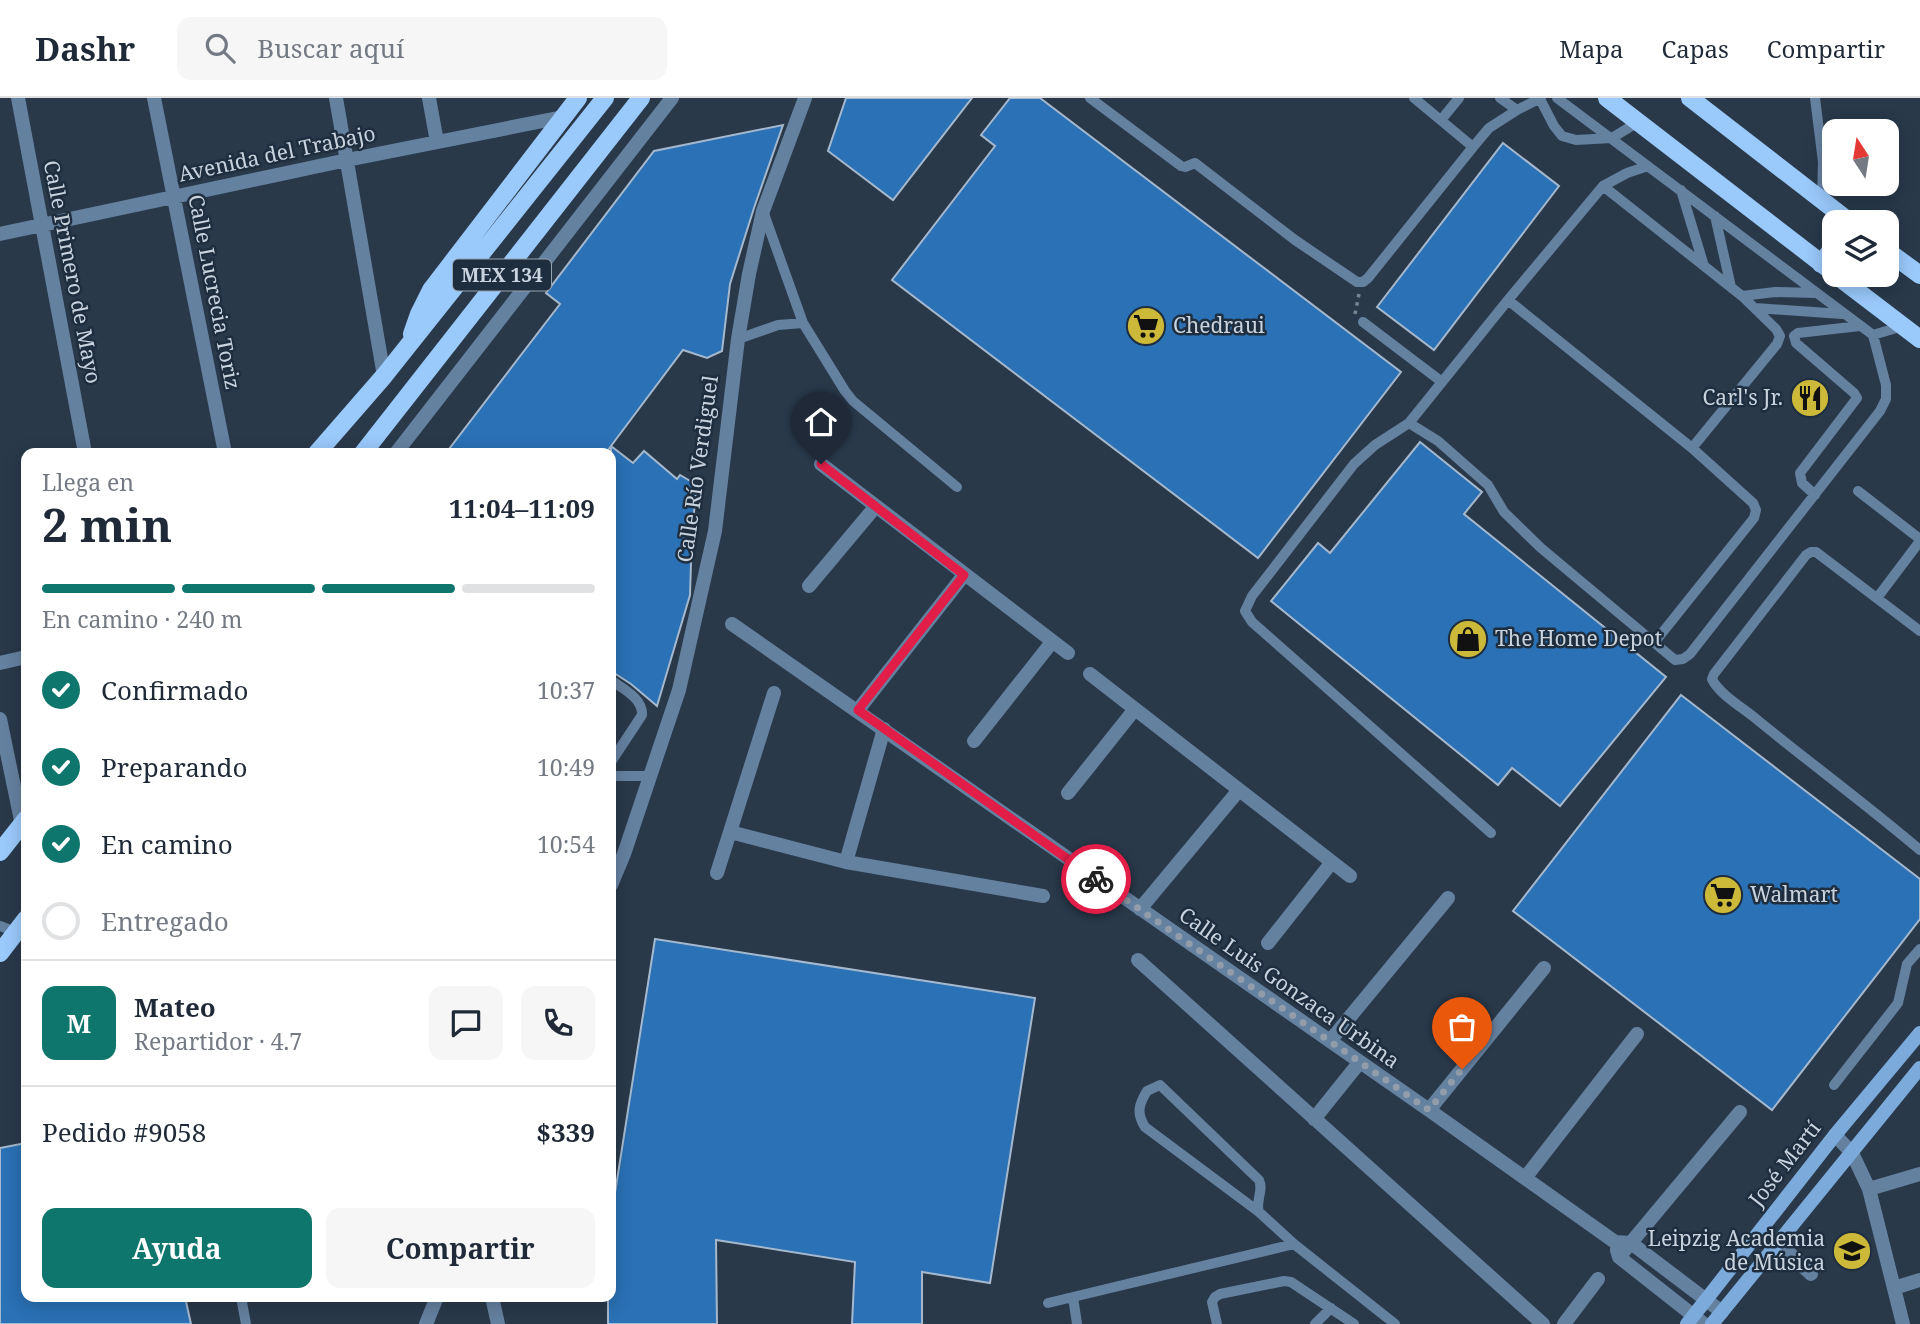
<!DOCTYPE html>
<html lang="es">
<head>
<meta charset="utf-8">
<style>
	body { margin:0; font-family:"Noto Serif",serif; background:#f6f6f7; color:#1f2937; height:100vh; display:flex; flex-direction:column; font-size:26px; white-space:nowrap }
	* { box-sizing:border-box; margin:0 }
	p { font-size:23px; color:#747a83 }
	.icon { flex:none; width:38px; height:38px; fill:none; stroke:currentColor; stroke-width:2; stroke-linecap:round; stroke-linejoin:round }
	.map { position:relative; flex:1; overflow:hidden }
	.drawer { position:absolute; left:21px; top:350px; width:595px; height:854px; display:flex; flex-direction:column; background:#fff; border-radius:14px; box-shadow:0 4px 18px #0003 }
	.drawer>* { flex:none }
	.needle { width:46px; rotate:348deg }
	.controls { position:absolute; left:1822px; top:21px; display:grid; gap:14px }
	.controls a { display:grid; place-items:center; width:77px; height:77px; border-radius:14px; background:#fff; box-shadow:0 4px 18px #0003; font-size:35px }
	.pin { position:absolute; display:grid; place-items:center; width:60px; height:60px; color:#fff; margin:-72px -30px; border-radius:50% 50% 50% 0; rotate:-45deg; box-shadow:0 0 7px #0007 }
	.pin .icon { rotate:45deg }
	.courier { position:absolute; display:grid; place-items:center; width:70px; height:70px; margin:-35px; border:5px solid #e11d48; border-radius:50%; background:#fff; color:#222; box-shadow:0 2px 9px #0007 }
	.summary em { font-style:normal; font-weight:700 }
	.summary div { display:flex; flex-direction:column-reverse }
	.summary { display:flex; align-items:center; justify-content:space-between; height:119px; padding:0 21px }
	h1 { font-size:46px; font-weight:700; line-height:52px }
	.bar { display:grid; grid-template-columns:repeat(4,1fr); gap:10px 7px; align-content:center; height:84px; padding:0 21px }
	.bar i { height:9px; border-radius:5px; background:#e0e1e3 }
	.bar .active { background:#0f766e }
	.bar p { grid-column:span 4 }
	.line { display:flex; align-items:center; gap:18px; padding:0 21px; border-top:2px solid #e0e1e3 }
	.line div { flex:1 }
	.round { display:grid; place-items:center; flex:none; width:74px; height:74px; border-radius:14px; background:#f6f6f7 }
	ol { padding:0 21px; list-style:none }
	li { display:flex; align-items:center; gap:21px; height:77px }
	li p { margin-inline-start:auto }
	li .icon { padding:7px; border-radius:50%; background:#0f766e; color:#fff; stroke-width:4 }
	li:last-child { color:#747a83 }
	li i { width:38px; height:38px; border:4px solid #e0e1e3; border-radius:50% }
	.cta { display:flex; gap:14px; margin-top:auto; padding:14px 21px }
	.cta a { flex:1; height:80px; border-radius:14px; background:#0f766e; color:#fff; font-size:28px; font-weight:700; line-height:80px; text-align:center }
	.cta a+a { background:#f6f6f7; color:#1f2937 }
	header { display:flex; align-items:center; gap:42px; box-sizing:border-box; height:98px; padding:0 35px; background:#fff; border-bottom:2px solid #e0e1e3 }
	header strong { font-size:33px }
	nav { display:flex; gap:38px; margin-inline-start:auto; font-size:24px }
	.search { width:490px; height:63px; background:#f6f6f7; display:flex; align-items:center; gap:18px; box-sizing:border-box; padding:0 24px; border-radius:14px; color:#747a83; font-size:26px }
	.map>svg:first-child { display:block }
</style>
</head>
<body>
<header>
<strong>Dashr</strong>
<div class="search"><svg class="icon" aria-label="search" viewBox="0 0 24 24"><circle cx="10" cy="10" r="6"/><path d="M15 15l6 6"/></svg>Buscar aquí</div>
<nav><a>Mapa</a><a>Capas</a><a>Compartir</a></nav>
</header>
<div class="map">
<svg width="1920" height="1226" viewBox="0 0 1920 1226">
	<rect width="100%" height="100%" fill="#29394a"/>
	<path fill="#2a71b5" stroke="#a5b8cd" stroke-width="2" d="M846,0h126l-79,102 -65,-49z
		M1010,0h30l361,274 -143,186 -366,-278 103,-134 -14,-11z
		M783,27l-29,83 -24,76 -8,67 -15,7 -24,-8 -72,96 22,17 11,-12 33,28 3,-4 17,10 -5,45 -2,65 -33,111 -26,-22 -20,-13v-225l-5,7h-160l114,-149 -14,-11 108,-142z
		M1503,45l56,43 -125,164 -57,-43z
		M1420,344l62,50 -18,22 202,163 -106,129 -48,-38 -14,17 -227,-184 47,-58 12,10z
		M1681,597l239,184v40l-148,191 -259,-199z
		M655,841l380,59 -45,285 -68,-11v52h-70l3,-62 -139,-22 1,84h-109v-27h3v-79z
		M26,1045v154h159l6,27h-191v-176z"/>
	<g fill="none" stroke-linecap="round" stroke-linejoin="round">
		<path stroke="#778492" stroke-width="3.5" stroke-dasharray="3.5 5" stroke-linecap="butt" d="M1355,216l4,-20"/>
		<path stroke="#6581a0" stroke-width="10" d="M1090,0l91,68 4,1 10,-4 100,77 62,42h6l5,-4 105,-131 -59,-49
			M1500,0l17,12
			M1557,0l316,237 30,-9
			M1815,0l8,64 -1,38
			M1540,1l14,27 8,10 14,4 36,-2 26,-16
			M1441,22l18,-22
			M1473,49l16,-19 28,-18 24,-12
			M1648,68l-21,7 -24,13 -95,114 -99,123 29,18 50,44 16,27 37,36 134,112 8,-1 7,-5 190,-243 6,-12v-14l-13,-50
			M1603,88l139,110 34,33 4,7 -3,8 -85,104
			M1681,92l23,76
			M763,113l40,112 42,68 8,10 104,86
			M1715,118l16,71
			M1742,198l33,-4 40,1
			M1508,202l184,148 61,55 3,7 -2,8 -100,125
			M1755,210l87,6
			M1363,224l79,60
			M738,241l40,-14 25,-2
			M1409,325l-34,22 -21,19 -102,132 -7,15 7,11 239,211
			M1858,393l62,48
			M1815,397l-13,-12 -2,-10 57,-75 -3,-5 -58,-50 -2,-7 4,-3 62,-7
			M1877,500l43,-57
			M1920,533l-104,-79h-5l-5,3 -92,119 -2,5c6,14 31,29 43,39 55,45 111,86 165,132
			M611,582c12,9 32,18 31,35l-31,47
			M611,678h39
			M0,828l16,6
			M1834,987l64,-82 9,-39 13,-15
			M1259,1114c-4,-11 5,-21 0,-32l-99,-95 -13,6c-8,13 -11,22 -2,36l114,85 35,32 101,80
			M241,1199l5,27
			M1073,1199l4,27
			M1048,1205l246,-59
			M1217,1226l-5,-22 3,-5 5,-3 64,-13 7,1 63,42
			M1315,1226l16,-16"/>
		<path stroke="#6581a0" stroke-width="14" d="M18,0l67,355
			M154,0l71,355
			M336,0l48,278
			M429,0l8,44
			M0,136l347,-74 216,-43
			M821,366l247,189
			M809,488l67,-80
			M732,526l697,486 186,132 16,1 91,69
			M0,565l26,-6
			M1090,576l260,202
			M858,612l106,-135
			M0,621l22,106
			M974,643l78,-99
			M1068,695l67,-84
			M730,734l116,30 197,34
			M846,764l38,-133
			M717,775l57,-180
			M611,787l13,-31 55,-164 36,-159 23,-192 11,-65 14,-63 42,-113
			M1140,811l99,-119
			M1268,845l64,-81
			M1138,862l405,364
			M1330,943l118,-143
			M1429,1012l115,-142
			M1314,1021l45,-56
			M1835,1037l17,18 17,36 34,135
			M1525,1080l112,-144
			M1869,1091l51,-15
			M1778,1144l33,32
			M1617,1152l2,7 85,67
			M1619,1159l121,-145
			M1894,1190l26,-8
			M492,1199l6,27
			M426,1226l11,-27
			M1564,1226l34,-45"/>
		<path stroke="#6581a0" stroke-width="14" d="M396,355l276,-355"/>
		<path stroke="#7caadb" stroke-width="14" d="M1687,1226l148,-189 85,-102
			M1712,1226l208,-256"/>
		<path stroke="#9ac9fb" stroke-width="18" d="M1607,0l227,175
			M1690,0l160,124
			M1886,152l34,25
			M1821,166l13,-18
			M1836,177l84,64
			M412,236l7,-20 12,-24 147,-192
			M317,355l67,-77 221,-278
			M363,355l278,-355
			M0,754l26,-33
			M0,855l26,-34"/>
	</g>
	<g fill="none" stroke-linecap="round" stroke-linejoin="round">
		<path stroke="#919daa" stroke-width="7" stroke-dasharray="0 12.6" d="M1096,781l333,231 33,-41"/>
		<path stroke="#e11d48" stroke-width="9" d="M821,366l143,111 -106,135 238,169"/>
	</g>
	<defs>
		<g id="supermarket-disc" transform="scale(2.0125)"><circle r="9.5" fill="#ccb939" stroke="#1f2e3f"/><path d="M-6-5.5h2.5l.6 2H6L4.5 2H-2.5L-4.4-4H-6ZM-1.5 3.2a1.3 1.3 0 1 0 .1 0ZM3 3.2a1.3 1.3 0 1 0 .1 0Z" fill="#111"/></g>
		<g id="restaurant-disc" transform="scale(2.0125)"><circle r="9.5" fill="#ccb939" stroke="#1f2e3f"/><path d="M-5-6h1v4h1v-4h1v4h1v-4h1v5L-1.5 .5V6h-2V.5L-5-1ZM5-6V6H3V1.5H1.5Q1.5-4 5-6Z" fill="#111"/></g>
		<g id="shop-disc" transform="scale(2.0125)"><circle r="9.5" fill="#ccb939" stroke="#1f2e3f"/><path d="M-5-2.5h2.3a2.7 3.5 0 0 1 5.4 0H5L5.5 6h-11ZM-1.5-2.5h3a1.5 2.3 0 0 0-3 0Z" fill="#111"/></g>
		<g id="school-disc" transform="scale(2.0125)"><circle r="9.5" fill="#ccb939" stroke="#1f2e3f"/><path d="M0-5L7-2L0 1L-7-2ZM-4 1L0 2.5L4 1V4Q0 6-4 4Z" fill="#111"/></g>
	</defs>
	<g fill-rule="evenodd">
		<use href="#supermarket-disc" x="1146" y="228"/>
		<use href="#restaurant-disc" x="1810" y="300"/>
		<use href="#shop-disc" x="1468" y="541"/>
		<use href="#supermarket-disc" x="1723" y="797"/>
		<use href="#school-disc" x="1852" y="1153"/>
	</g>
	<g text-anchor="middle" stroke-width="5" stroke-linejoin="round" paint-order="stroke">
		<rect fill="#1f2e3f" stroke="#96a2ae" stroke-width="2" x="453" y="161.5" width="98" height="31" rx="5"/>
		<g font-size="19" font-weight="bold" fill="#c9d3de">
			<text x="502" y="184">MEX 134</text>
		</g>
		<g font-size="21" fill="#c9d3de" stroke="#1f2e3f">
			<text transform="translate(277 56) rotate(-12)" y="7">Avenida del Trabajo</text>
			<text transform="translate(72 174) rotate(79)" y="7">Calle Primero de Mayo</text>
			<text transform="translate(214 194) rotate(79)" y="7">Calle Lucrecia Toriz</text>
			<text transform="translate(698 371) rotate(-82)" y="7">Calle Río Verdiguel</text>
			<text transform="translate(1289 890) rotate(35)" y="7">Calle Luis Gonzaca Urbina</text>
			<text transform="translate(1785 1066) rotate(-52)" y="7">José Martí</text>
		</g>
		<g font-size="21" fill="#c9d3de" stroke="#1f2e3f" text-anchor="start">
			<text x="1173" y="235">Chedraui</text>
			<text x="1783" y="307" text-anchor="end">Carl's Jr.</text>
			<text x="1495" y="548">The Home Depot</text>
			<text x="1750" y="804">Walmart</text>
			<text x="1825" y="1148" text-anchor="end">Leipzig Academia<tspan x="1825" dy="24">de Música</tspan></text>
		</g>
	</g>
</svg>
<div class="controls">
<a><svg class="needle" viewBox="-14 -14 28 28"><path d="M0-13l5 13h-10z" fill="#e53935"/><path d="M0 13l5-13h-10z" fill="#747a83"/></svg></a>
<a><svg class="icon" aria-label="layers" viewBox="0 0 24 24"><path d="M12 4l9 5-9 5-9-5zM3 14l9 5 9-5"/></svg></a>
</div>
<div class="pin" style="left:1462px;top:971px;background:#ea580c"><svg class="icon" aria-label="bag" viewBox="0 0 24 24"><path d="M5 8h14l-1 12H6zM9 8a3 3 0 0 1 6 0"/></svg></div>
<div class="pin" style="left:821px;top:366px;background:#1f2937"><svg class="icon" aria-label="home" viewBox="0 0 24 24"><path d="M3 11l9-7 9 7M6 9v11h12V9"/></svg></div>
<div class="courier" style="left:1096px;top:781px"><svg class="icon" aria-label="bike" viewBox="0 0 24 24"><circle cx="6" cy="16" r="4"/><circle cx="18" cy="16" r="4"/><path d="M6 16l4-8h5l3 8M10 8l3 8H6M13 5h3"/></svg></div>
<section class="drawer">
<div class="summary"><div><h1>2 min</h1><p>Llega en</p></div><em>11:04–11:09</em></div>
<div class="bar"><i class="active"></i><i class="active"></i><i class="active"></i><i></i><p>En camino · 240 m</p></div>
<ol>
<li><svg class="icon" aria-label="check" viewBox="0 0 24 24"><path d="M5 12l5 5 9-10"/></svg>Confirmado<p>10:37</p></li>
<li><svg class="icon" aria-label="check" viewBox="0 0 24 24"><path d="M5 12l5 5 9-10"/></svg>Preparando<p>10:49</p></li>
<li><svg class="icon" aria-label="check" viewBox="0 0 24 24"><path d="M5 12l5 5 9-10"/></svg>En camino<p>10:54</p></li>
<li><i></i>Entregado</li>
</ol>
<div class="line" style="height:126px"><b class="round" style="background:#0f766e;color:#fff">M</b><div><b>Mateo</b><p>Repartidor · 4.7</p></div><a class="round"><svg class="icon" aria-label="chat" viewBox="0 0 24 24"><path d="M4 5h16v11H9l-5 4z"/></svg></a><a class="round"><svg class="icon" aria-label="phone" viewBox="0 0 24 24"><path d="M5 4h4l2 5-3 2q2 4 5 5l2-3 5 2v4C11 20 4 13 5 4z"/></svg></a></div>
<div class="line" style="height:91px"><div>Pedido #9058</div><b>$339</b></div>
<div class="cta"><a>Ayuda</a><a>Compartir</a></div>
</section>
</div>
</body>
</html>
